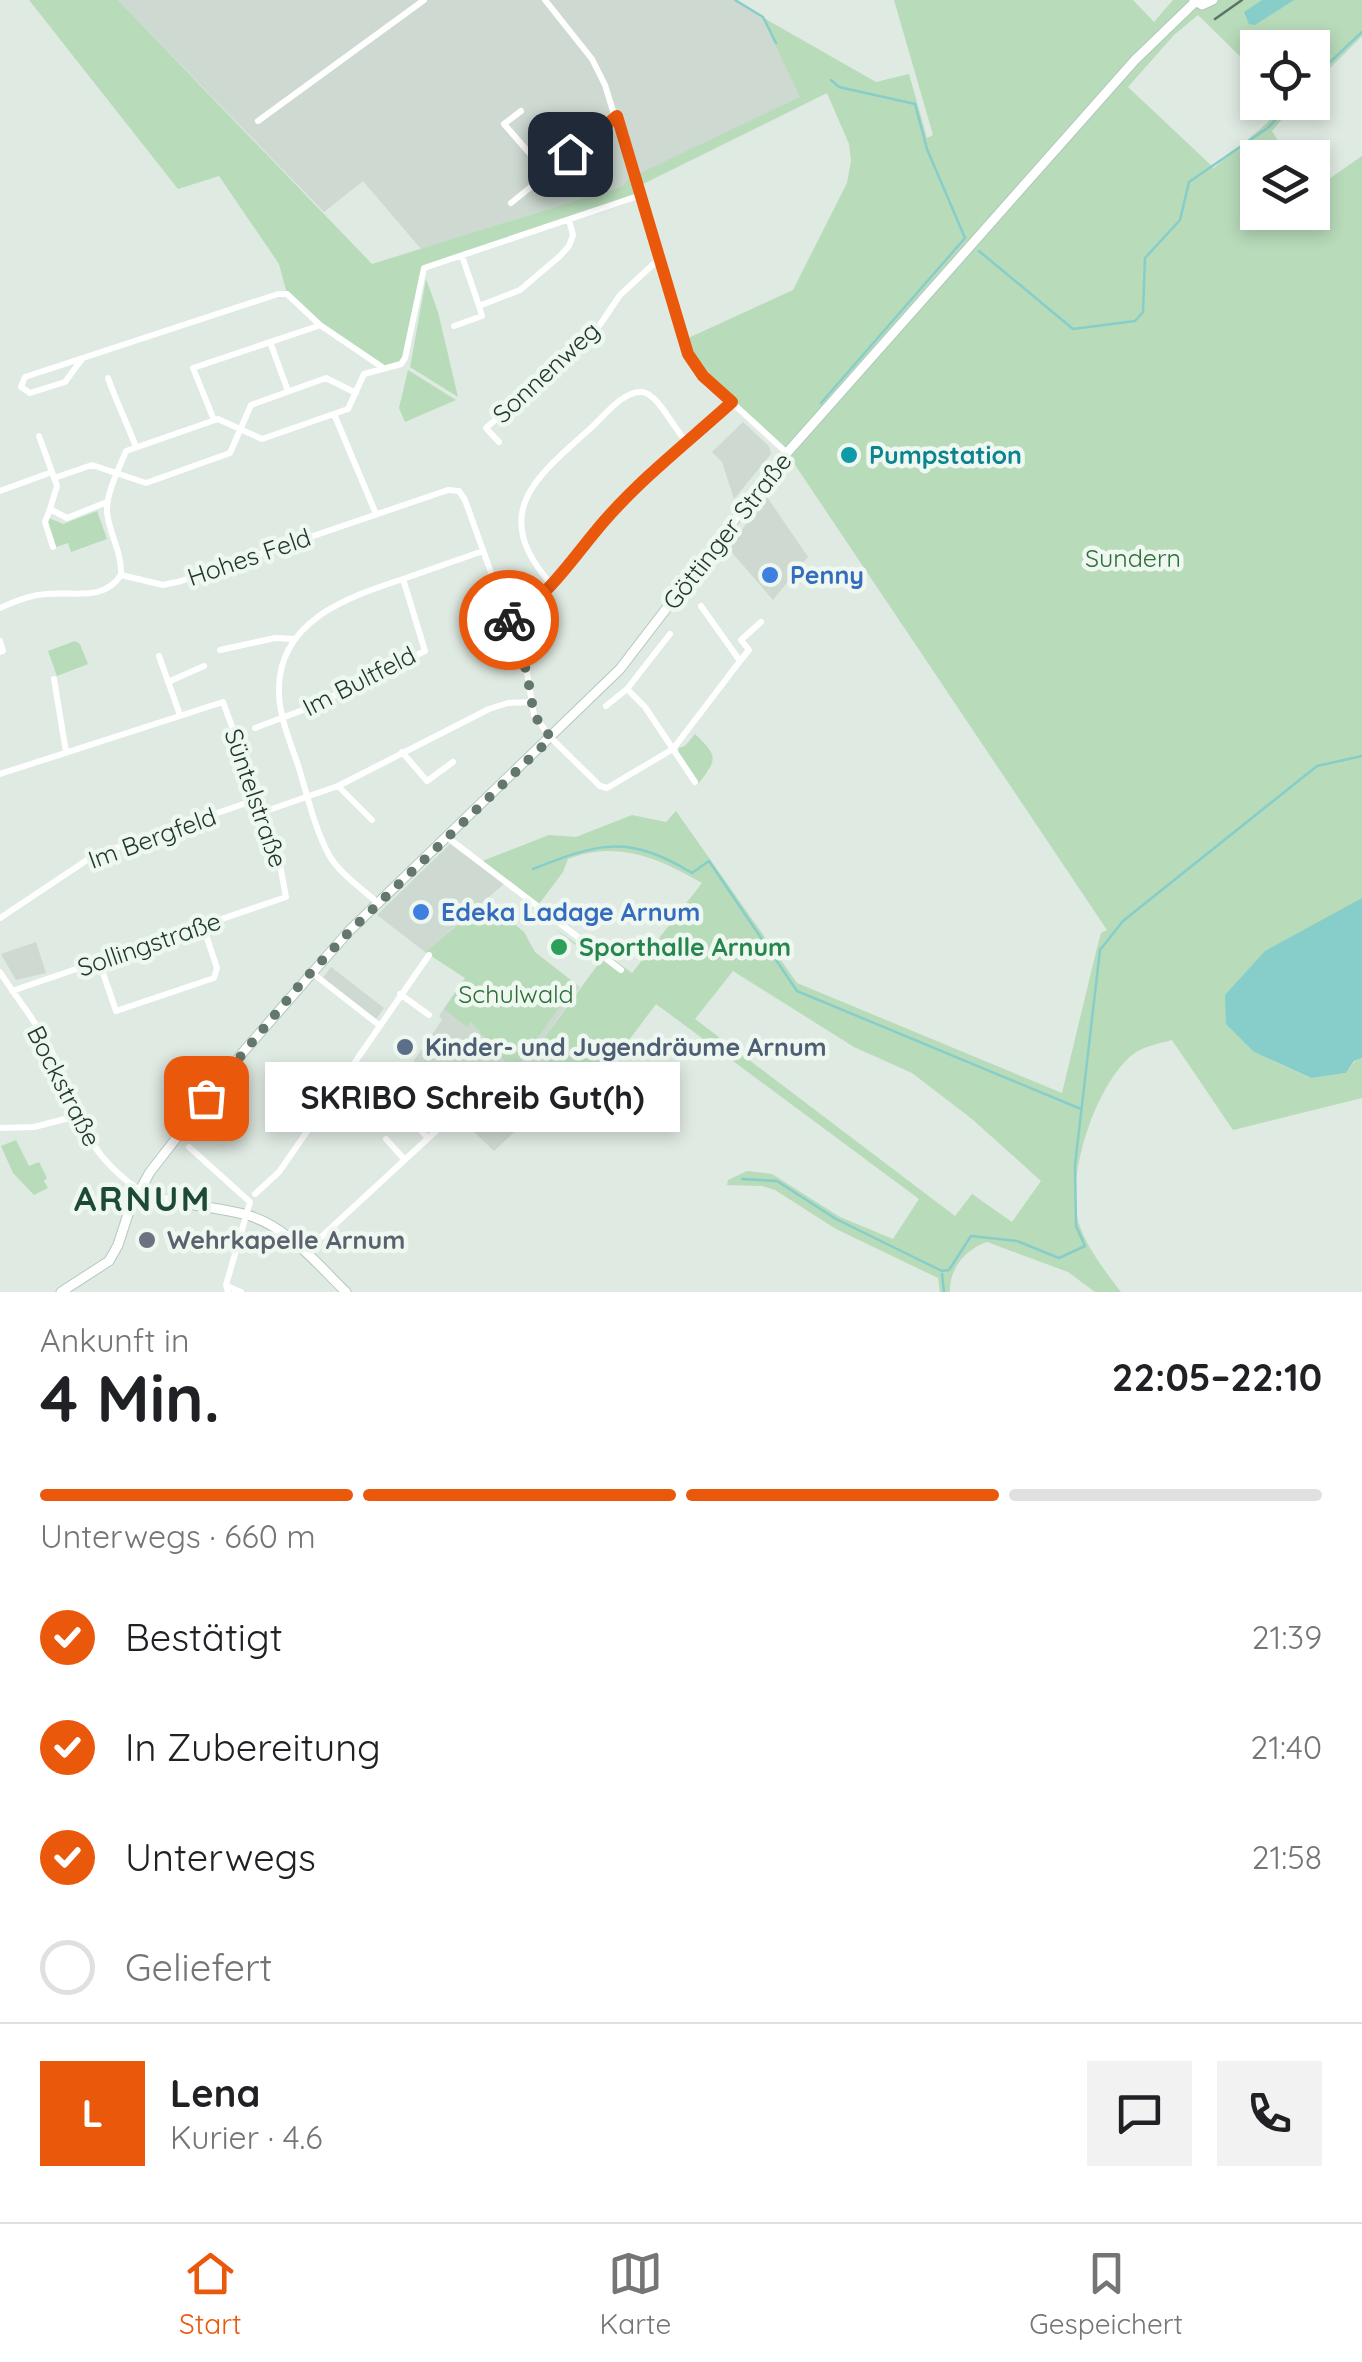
<!DOCTYPE html>
<html lang="de">
<head>
<meta charset="utf-8">
<style>
	body { margin:0; font-family:Quicksand,sans-serif; background:#f2f2f2; color:#202124; height:100vh; display:flex; flex-direction:column; font-size:38px; white-space:nowrap }
	* { box-sizing:border-box; margin:0 }
	p { font-size:32px; color:#757577 }
	.icon { flex:none; width:55px; height:55px; fill:none; stroke:currentColor; stroke-width:2; stroke-linecap:round; stroke-linejoin:round }
	.map { position:relative; height:1292px; overflow:hidden }
	.panel { display:flex; flex-direction:column; background:#fff; flex:1 }
	.panel>* { flex:none }
	.buttons { position:absolute; left:1240px; top:30px; display:grid; gap:20px }
	.buttons a { display:grid; place-items:center; width:90px; height:90px; border-radius:0px; background:#fff; box-shadow:0 5px 15px #0003; font-size:50px }
	.pin { position:absolute; display:grid; place-items:center; width:85px; height:85px; color:#fff; margin:-42px; border-radius:20px; box-shadow:0 5px 15px #0006 }
	.courier { position:absolute; display:grid; place-items:center; width:100px; height:100px; margin:-50px; border:8px solid #ea580c; border-radius:50%; background:#fff; color:#222; box-shadow:0 2px 12px #0007 }
	.bubble { position:absolute; height:70px; border-radius:0px; background:#fff; box-shadow:0 5px 15px #0003; font-size:32px; font-weight:700; line-height:70px; text-align:center }
	.headline em { font-style:normal; font-weight:700 }
	.headline div { display:flex; flex-direction:column-reverse }
	.headline { display:flex; align-items:center; justify-content:space-between; height:170px; padding:0 40px }
	h1 { font-size:65px; font-weight:700; line-height:75px }
	.bar { display:grid; grid-template-columns:repeat(4,1fr); gap:15px 10px; align-content:center; height:120px; padding:0 40px }
	.bar i { height:12px; border-radius:8px; background:#e0e0e0 }
	.bar .selected { background:#ea580c }
	.bar p { grid-column:span 4 }
	.line { display:flex; align-items:center; gap:25px; padding:0 40px; border-top:2px solid #e0e0e0 }
	.line div { flex:1 }
	.round { display:grid; place-items:center; flex:none; width:105px; height:105px; border-radius:0px; background:#f2f2f2 }
	ol { padding:0 40px; list-style:none }
	li { display:flex; align-items:center; gap:30px; height:110px }
	li p { margin-inline-start:auto }
	li .icon { padding:10px; border-radius:50%; background:#ea580c; color:#fff; stroke-width:4 }
	li:last-child { color:#757577 }
	li i { width:55px; height:55px; border:5px solid #e0e0e0; border-radius:50% }
	.menu { display:flex; justify-content:space-around; align-items:center; height:140px; border-top:2px solid #e0e0e0; background:#fff; font-size:28px; color:#757577 }
	.menu a { display:grid; justify-items:center; gap:5px }
	.menu .selected { color:#ea580c }
	.map>svg:first-child { display:block }
</style>
</head>
<body>
<div class="map">
<svg width="1362" height="1292" viewBox="0 0 1362 1292">
	<rect width="100%" height="100%" fill="#dfeae2"/>
	<path fill="#cdd9d1" d="M118,0h618l26,17 39,80 -178,89 -202,63 -58,-68 -39,31z
		M743,422l26,24 2,8 -37,45 -12,-37 -10,-10z
		M767,497l41,60 -35,43 -45,-52z
		M450,844l54,40 -79,68 -48,-37z
		M36,942l10,31 -30,7 -15,-26z
		M331,967l53,41 -8,11 -53,-41z
		M576,984l4,3 -44,62 31,34 -73,68 -86,-82 34,-49 -3,-4 14,-21 18,27 43,50z"/>
	<path fill="#b8dbba" fill-rule="evenodd" d="M29,0h89l254,264 251,-78 5,-7 172,-82 -38,-80 114,65 33,-8 18,64 6,-3 -39,-135h239l21,22 19,-22h189v36l-49,49 -1,-37h-54l-1,25 -59,-58 -24,20 -46,52 86,81 53,-45 15,-20h14l-24,28 16,26 -30,1v54h54l1,-22 49,-34v781l-108,115 56,26 36,-5 9,-12 7,-3v40l-129,32 -61,-90c-11,3 -26,6 -36,12 -40,28 -73,129 -56,175 9,24 26,45 41,65h-26l-27,-20 -81,-30c-21,7 -38,26 -37,50h-10l-2,-14 -102,-49 -61,-39 -13,-4 -35,-1 1,-5 19,-9 25,3 68,43 53,22 26,-40 -263,-195 -72,96 -48,-51 63,-86 -45,-35 46,32 6,-6 26,19 70,-90c-44,-25 -84,-43 -134,-24l-5,13 -24,32 -57,-43 67,-26 27,2 56,-22 34,7 10,-11 121,172 265,110 34,-141 5,-19 6,-3 -320,-477 -84,-77 -19,-36 109,-50 54,-107 4,-22 -2,-17 -22,-51 -188,93 2,9 -217,73 -23,96 -18,4 -63,-43 -33,-31 -8,-30 -60,-88 -41,13zM733,971l121,76 58,26 60,46 69,62 -29,41 -40,-28 -17,22 -260,-197z
		M426,279l12,33 20,85 -48,-30z
		M408,370l48,30 -51,22 -6,-14z
		M97,511l10,28 -36,13 -3,-9 -12,4 -9,-24 2,-5 14,6z
		M75,641l5,3 8,20 -31,12 -9,-25z
		M695,734c23,22 23,25 3,50l-20,-30 1,-6 6,-2z
		M486,901l38,31 11,20 41,32 -62,88 -43,-50 -4,5 -23,-18 21,-31 -40,-26z
		M16,1140l13,26 10,-4 8,16 -3,3 4,7 -14,7 -21,-22 -12,-27z"/>
	<path fill="#87ceca" d="M1262,0h32l-39,25 -6,-1 -5,-12z
		M1362,898v160l-8,3 -8,12 -35,5 -57,-26 -28,-28 -1,-29 40,-44z"/>
	<g fill="none" stroke-linecap="round" stroke-linejoin="round">
		<path stroke="#87ceca" stroke-width="2.5" d="M735,0l28,17 13,26
			M1312,79l50,-47
			M979,251l94,78 62,-8 8,-9 2,-54 35,-38 9,-38 80,-55 22,-25
			M821,403l144,-165 -38,-89 -12,-45 -76,-17 -8,-7
			M533,869c66,-26 95,-35 159,4l17,-12 88,130 284,118
			M742,1179l35,2 59,38 106,52 7,-1 22,-34 46,5 42,17 26,-12 -9,-20 -1,-61 25,-215 23,-29 194,-155 45,-10
			M942,1274l2,18"/>
		<g stroke="#b2c9bc" stroke-width="11">
			<path id="secondary" d="M1194,0l8,5 11,-5
				M140,1191c35,15 71,14 107,24 40,11 71,50 99,77
				M61,1292l48,-31 9,-16 12,-37 20,-36 94,-121 105,-120 271,-262 158,-206 357,-403 60,-58"/>
		</g>
		<path stroke="#fff" stroke-width="6" d="M545,0l47,59 13,26 83,269 15,22 84,77
			M521,111l-17,13 42,48
			M258,121l166,-121
			M511,203l106,-86
			M462,256l17,50 41,-16 40,-34 9,-10 4,-11 -4,-15
			M454,326l28,-10 -3,-10
			M270,342l18,49
			M82,359l-17,23 -35,11 -9,-6 4,-10 253,-83h9l33,31 62,42
			M108,378c8,23 19,45 28,69
			M334,414l42,100
			M214,420l-21,-52 125,-42
			M39,436l18,50 -7,23 17,9 40,-16
			M499,442l-13,-14 107,-93 27,-40 39,-36
			M54,478l38,-13 54,18 84,-30 21,-48 75,-27 30,15
			M0,491l52,-19
			M50,509l-5,13 8,25
			M121,575l42,10 18,-4 267,-91 11,1 6,9 62,173 7,42 17,23 49,48 7,2 66,-39 -28,-42 -18,-18 43,-55
			M121,575c1,-24 -12,-41 -14,-63 -1,-19 12,-43 19,-61l92,-32 44,20 86,-30 16,-35 37,-10 4,-6 19,-90 217,-73
			M552,585c-64,-72 -17,-107 40,-158 12,-11 32,-37 50,-35 17,2 32,38 45,50
			M0,608c15,-7 30,-13 46,-14 28,-3 57,8 75,-19
			M508,621c41,-25 66,-65 97,-101 38,-43 84,-79 126,-117
			M0,641l3,10 -3,1
			M220,650l55,-12 20,1
			M159,656l21,59
			M740,661l9,-11 -8,-10 20,-18
			M54,679l12,73
			M168,682l36,-16
			M606,706l21,-17
			M255,728l56,-21 114,-56 -22,-72 80,-28
			M402,752l25,29 26,-19
			M0,774l223,-72 54,147 9,48 -274,94
			M695,782l-22,-33 67,-88 -39,-55
			M338,786l34,34
			M263,812l75,-26 151,-77 19,-6 23,-1
			M447,837l174,133
			M378,903c-16,-14 -39,-30 -49,-48 -14,-26 -22,-60 -30,-87 -8,-24 -19,-49 -20,-74 -3,-73 69,-97 124,-115
			M0,918l93,-62 165,-57
			M99,961l17,50 98,-33 3,-10 -14,-42
			M0,972c16,26 37,50 51,78 29,61 28,98 88,140
			M311,972l68,53
			M400,994l29,21
			M398,1105l30,33
			M0,1128l34,-1 43,-11
			M386,1139l18,20
			M189,1147l61,55 -24,83 2,7
			M255,1194l24,-22 150,-217
			M305,1252l144,-133
			M227,1286l14,6"/>
		<use href="#secondary" stroke="#fff" stroke-width="9"/>
		<path stroke="#5a7568" stroke-width="2.5" d="M1215,19l27,-19"/>
	</g>
	<g fill="none" stroke-linecap="round" stroke-linejoin="round">
		<path stroke="#63776c" stroke-width="10" stroke-dasharray="0 18" d="M206,1098l97,-117 47,-50 201,-193 -17,-23 -7,-42 -18,-53"/>
		<path stroke="#ea580c" stroke-width="12" d="M509,620c42,-25 66,-66 97,-101 38,-43 83,-78 126,-117l-29,-26 -15,-22 -71,-238 -47,38"/>
	</g>
	<circle fill="#0f9aa8" stroke="#eff7f1" stroke-width="4" cx="849" cy="455" r="10"/>
	<g fill="#3f7fe0" stroke="#eff7f1" stroke-width="4">
		<circle cx="770" cy="575" r="10"/>
		<circle cx="421" cy="912" r="10"/>
	</g>
	<circle fill="#2e9e5b" stroke="#eff7f1" stroke-width="4" cx="559" cy="947" r="10"/>
	<circle fill="#5c6f8a" stroke="#eff7f1" stroke-width="4" cx="405" cy="1047" r="10"/>
	<circle fill="#6b7280" stroke="#eff7f1" stroke-width="4" cx="147" cy="1240" r="10"/>
	<g text-anchor="middle" stroke-width="9" stroke-linejoin="round" paint-order="stroke">
		<g font-size="25" fill="#20392d" stroke="#eff7f1">
			<text transform="translate(546 372) rotate(-43)" y="9">Sonnenweg</text>
			<text transform="translate(727 531) rotate(-52)" y="9">Göttinger Straße</text>
			<text transform="translate(249 557) rotate(-19)" y="9">Hohes Feld</text>
			<text transform="translate(359 681) rotate(-27)" y="9">Im Bultfeld</text>
			<text transform="translate(256 798) rotate(71)" y="9">Süntelstraße</text>
			<text transform="translate(152 838) rotate(-20)" y="9">Im Bergfeld</text>
			<text transform="translate(149 944) rotate(-19)" y="9">Sollingstraße</text>
			<text transform="translate(64 1086) rotate(63)" y="9">Bockstraße</text>
		</g>
		<g font-size="25" font-weight="bold" fill="#0d838f" stroke="#eff7f1" text-anchor="start">
			<text x="869" y="464">Pumpstation</text>
		</g>
		<g font-size="25" fill="#2c6f37" stroke="#eff7f1">
			<text x="1133" y="567">Sundern</text>
			<text x="516" y="1003">Schulwald</text>
		</g>
		<g font-size="25" font-weight="bold" fill="#366cbe" stroke="#eff7f1" text-anchor="start">
			<text x="790" y="584">Penny</text>
			<text x="441" y="921">Edeka Ladage Arnum</text>
		</g>
		<g font-size="25" font-weight="bold" fill="#27864d" stroke="#eff7f1" text-anchor="start">
			<text x="579" y="956">Sporthalle Arnum</text>
		</g>
		<g font-size="25" font-weight="bold" fill="#4e5e75" stroke="#eff7f1" text-anchor="start">
			<text x="425" y="1056">Kinder- und Jugendräume Arnum</text>
		</g>
		<g font-size="25" font-weight="bold" fill="#5b616d" stroke="#eff7f1" text-anchor="start">
			<text x="167" y="1249">Wehrkapelle Arnum</text>
		</g>
		<g font-size="35" font-weight="bold" letter-spacing="2.5" fill="#1d4a36" stroke="#eff7f1">
			<text x="143" y="1211">ARNUM</text>
		</g>
	</g>
</svg>
<div class="buttons">
<a><svg class="icon" aria-label="locate" viewBox="0 0 24 24"><circle cx="12" cy="12" r="6"/><path d="M12 2v4M12 18v4M2 12h4M18 12h4"/></svg></a>
<a><svg class="icon" aria-label="layers" viewBox="0 0 24 24"><path d="M12 4l9 5-9 5-9-5zM3 14l9 5 9-5"/></svg></a>
</div>
<div class="pin" style="left:206px;top:1098px;background:#ea580c"><svg class="icon" aria-label="bag" viewBox="0 0 24 24"><path d="M5 8h14l-1 12H6zM9 8a3 3 0 0 1 6 0"/></svg></div>
<div class="pin" style="left:570px;top:154px;background:#1f2937"><svg class="icon" aria-label="home" viewBox="0 0 24 24"><path d="M3 11l9-7 9 7M6 9v11h12V9"/></svg></div>
<div class="courier" style="left:509px;top:620px"><svg class="icon" aria-label="bike" viewBox="0 0 24 24"><circle cx="6" cy="16" r="4"/><circle cx="18" cy="16" r="4"/><path d="M6 16l4-8h5l3 8M10 8l3 8H6M13 5h3"/></svg></div>
<div class="bubble" style="left:265px;top:1062px;width:415px">SKRIBO Schreib Gut(h)</div>
</div>
<section class="panel">
<div class="headline"><div><h1>4 Min.</h1><p>Ankunft in</p></div><em>22:05–22:10</em></div>
<div class="bar"><i class="selected"></i><i class="selected"></i><i class="selected"></i><i></i><p>Unterwegs · 660 m</p></div>
<ol>
<li><svg class="icon" aria-label="check" viewBox="0 0 24 24"><path d="M5 12l5 5 9-10"/></svg>Bestätigt<p>21:39</p></li>
<li><svg class="icon" aria-label="check" viewBox="0 0 24 24"><path d="M5 12l5 5 9-10"/></svg>In Zubereitung<p>21:40</p></li>
<li><svg class="icon" aria-label="check" viewBox="0 0 24 24"><path d="M5 12l5 5 9-10"/></svg>Unterwegs<p>21:58</p></li>
<li><i></i>Geliefert</li>
</ol>
<div class="line" style="height:180px"><b class="round" style="background:#ea580c;color:#fff">L</b><div><b>Lena</b><p>Kurier · 4.6</p></div><a class="round"><svg class="icon" aria-label="chat" viewBox="0 0 24 24"><path d="M4 5h16v11H9l-5 4z"/></svg></a><a class="round"><svg class="icon" aria-label="phone" viewBox="0 0 24 24"><path d="M5 4h4l2 5-3 2q2 4 5 5l2-3 5 2v4C11 20 4 13 5 4z"/></svg></a></div>
</section>
<nav class="menu">
<a class="selected"><svg class="icon" aria-label="home" viewBox="0 0 24 24"><path d="M3 11l9-7 9 7M6 9v11h12V9"/></svg>Start</a>
<a><svg class="icon" aria-label="map" viewBox="0 0 24 24"><path d="M3 6l6-2 6 2 6-2v14l-6 2-6-2-6 2zM9 4v14M15 6v14"/></svg>Karte</a>
<a><svg class="icon" aria-label="saved" viewBox="0 0 24 24"><path d="M7 4h10v16l-5-4-5 4z"/></svg>Gespeichert</a>
</nav>
</body>
</html>
